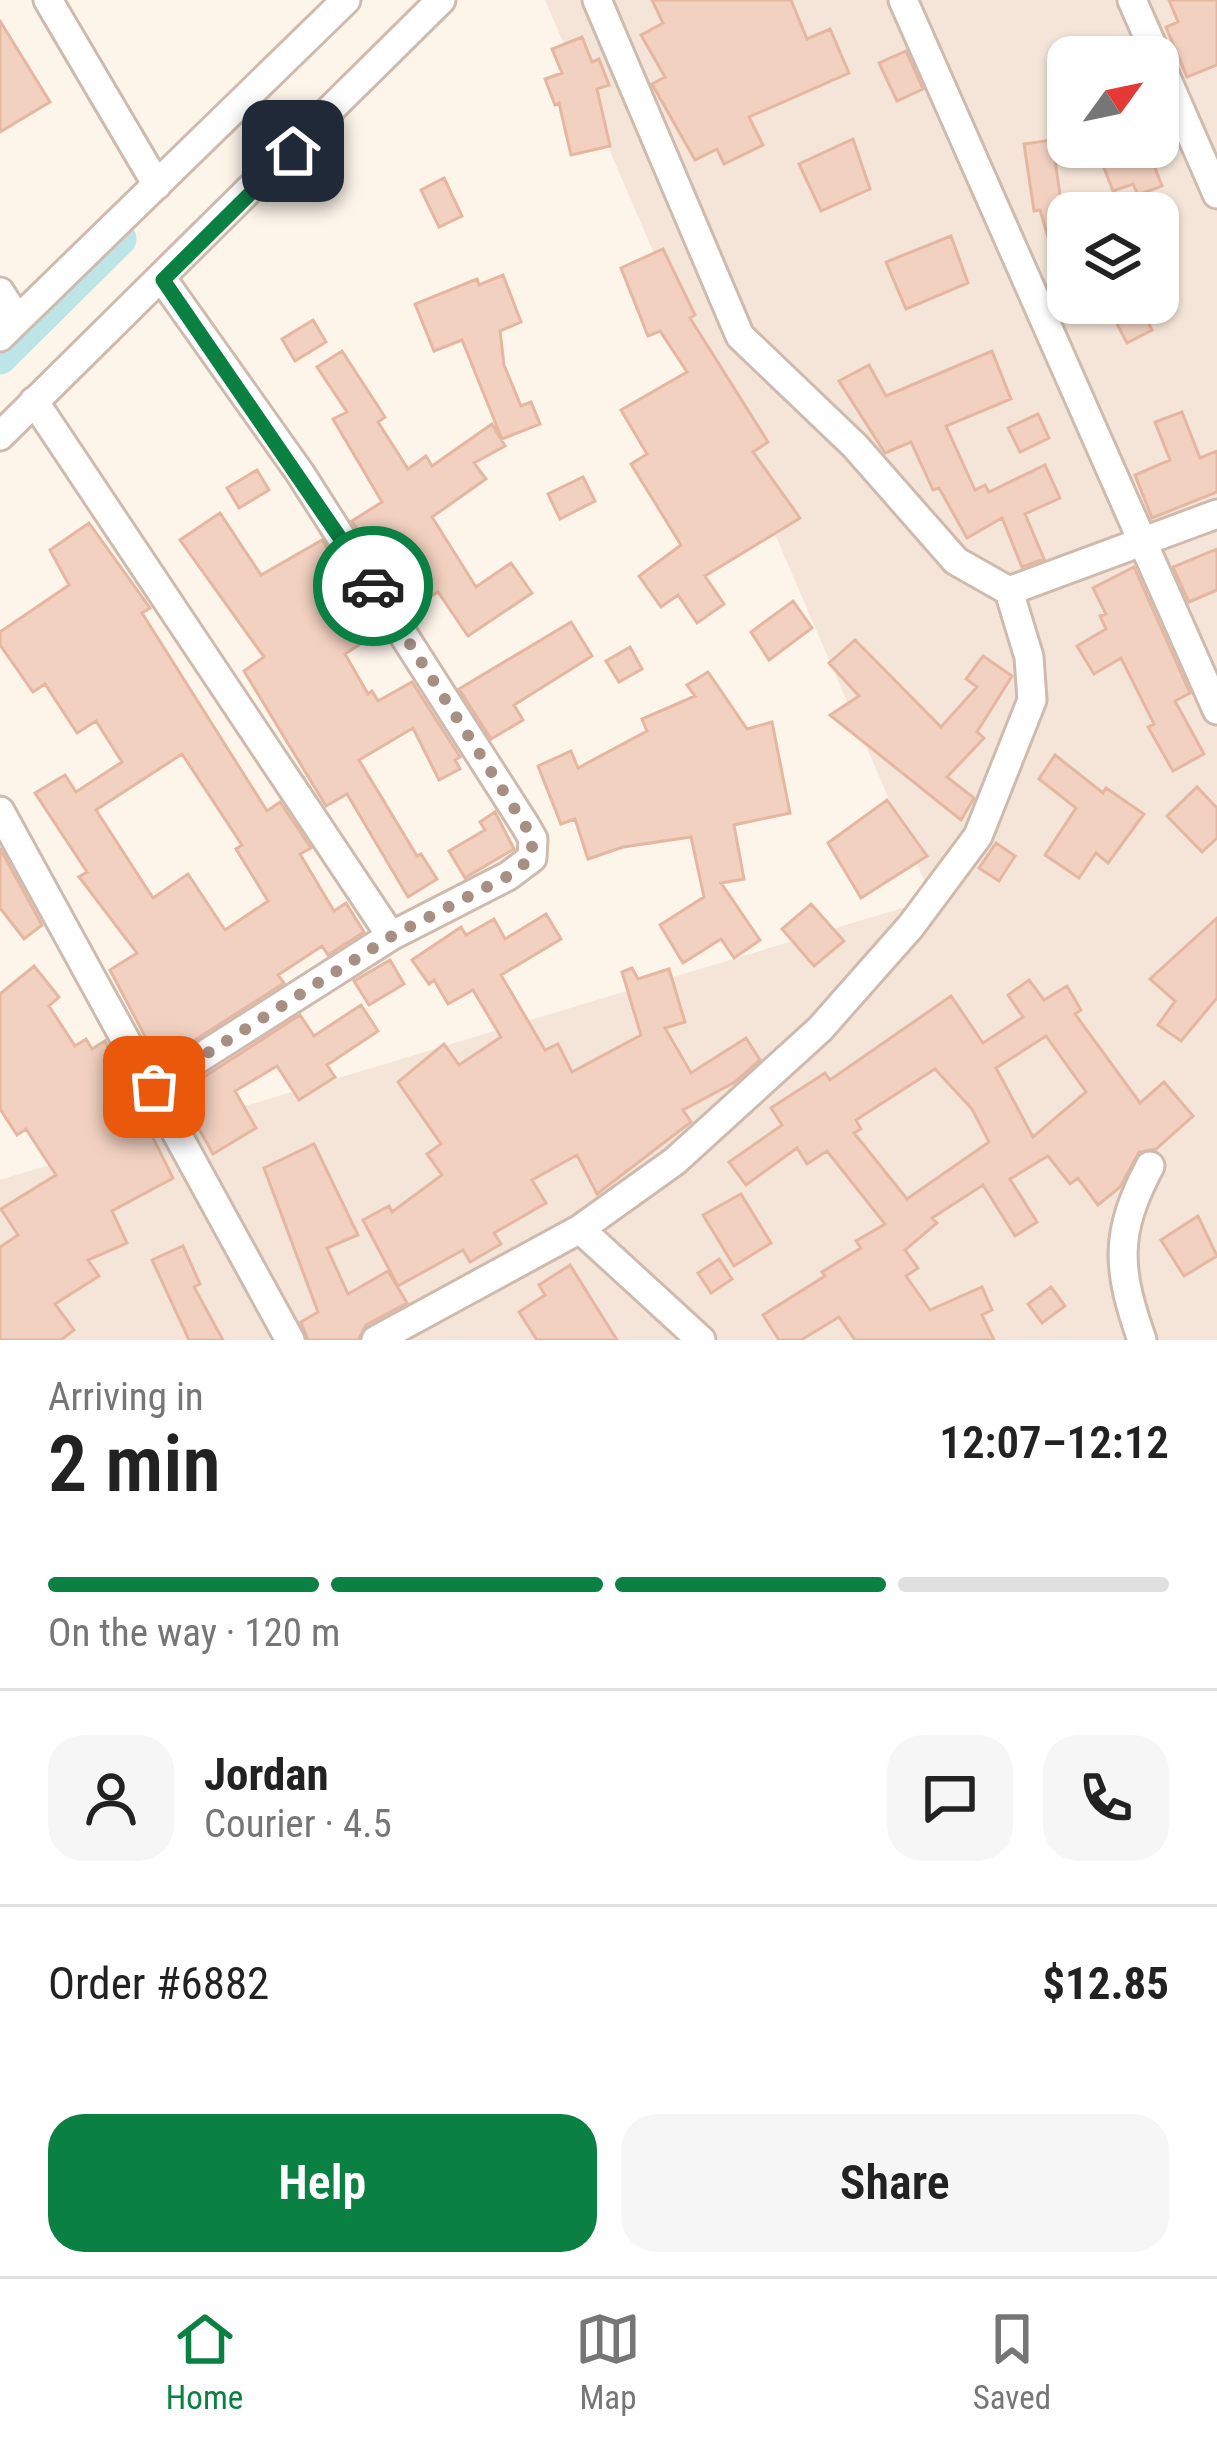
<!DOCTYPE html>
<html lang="en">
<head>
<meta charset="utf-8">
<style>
	body { margin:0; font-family:"Roboto Condensed",sans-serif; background:#f6f6f6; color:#222; height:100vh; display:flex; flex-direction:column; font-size:45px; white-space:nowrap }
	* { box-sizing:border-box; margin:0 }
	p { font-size:39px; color:#767676 }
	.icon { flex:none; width:66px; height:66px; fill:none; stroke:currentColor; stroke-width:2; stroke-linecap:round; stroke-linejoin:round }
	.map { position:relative; height:1340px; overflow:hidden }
	.panel { display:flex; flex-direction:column; background:#fff; flex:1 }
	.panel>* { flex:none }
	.needle { width:78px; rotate:57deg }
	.buttons { position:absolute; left:1047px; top:36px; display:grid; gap:24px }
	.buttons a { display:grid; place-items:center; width:132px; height:132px; border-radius:24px; background:#fff; box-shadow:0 3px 9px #0004; font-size:60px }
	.pin { position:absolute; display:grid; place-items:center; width:102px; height:102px; color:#fff; margin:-51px; border-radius:24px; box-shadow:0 6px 18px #0006 }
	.courier { position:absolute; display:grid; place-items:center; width:120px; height:120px; margin:-60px; border:9px solid #0b8043; border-radius:50%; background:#fff; color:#222; box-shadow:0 3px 15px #0007 }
	.overview em { font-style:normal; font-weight:600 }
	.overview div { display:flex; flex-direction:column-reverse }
	.overview { display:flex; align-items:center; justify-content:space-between; height:204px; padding:0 48px }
	h1 { font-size:78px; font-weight:600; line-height:90px }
	.bar { display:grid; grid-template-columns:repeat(4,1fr); gap:18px 12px; align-content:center; height:144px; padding:0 48px }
	.bar i { height:15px; border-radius:9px; background:#e0e0e0 }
	.bar .active { background:#0b8043 }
	.bar p { grid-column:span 4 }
	.line { display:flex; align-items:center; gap:30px; padding:0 48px; border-top:3px solid #e0e0e0 }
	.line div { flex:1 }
	.round { display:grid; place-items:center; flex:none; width:126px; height:126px; border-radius:36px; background:#f6f6f6 }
	.button { display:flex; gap:24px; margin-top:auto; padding:24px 48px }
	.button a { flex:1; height:138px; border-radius:36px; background:#0b8043; color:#fff; font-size:48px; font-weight:600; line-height:138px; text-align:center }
	.button a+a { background:#f6f6f6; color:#222 }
	.tabs { display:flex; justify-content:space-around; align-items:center; height:168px; border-top:3px solid #e0e0e0; background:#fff; font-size:33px; color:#767676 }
	.tabs a { display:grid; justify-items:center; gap:6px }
	.tabs .active { color:#0b8043 }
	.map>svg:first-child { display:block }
</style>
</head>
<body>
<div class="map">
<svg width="1217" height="1340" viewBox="0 0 1217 1340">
	<rect width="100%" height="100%" fill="#fdf4ea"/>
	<path fill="#f4e5d8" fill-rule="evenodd" d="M545,0h672v1340h-1217v-160l932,-281zM1068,57h90v90h-90zM1068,213h90v90h-90z"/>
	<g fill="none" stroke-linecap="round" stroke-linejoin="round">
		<path stroke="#bde4e7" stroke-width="33" d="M0,358l120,-119"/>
	</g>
	<path fill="#f2d1c1" stroke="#e5b7a1" stroke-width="3" fill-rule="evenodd" d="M652,0h139l16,39 23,-10 19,44 -100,44 14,28 -39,19 -7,-15 -22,11 -43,-76 13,-7 -24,-42 22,-12z
		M1169,0h48v65l-30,12 -21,-50 12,-5z
		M0,21l50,81 -50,30z
		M582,37l10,25 7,-3 10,26 -12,4 13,57 -39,9 -12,-52 -4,2 -10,-26 17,-6 -10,-24z
		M906,51l17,38 -26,12 -18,-38z
		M853,139l17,50 -49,22 -22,-47z
		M1052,140l16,109v9l-13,3 -15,-51 -6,1 -10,-67z
		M1096,147h51l15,39 -24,9 -5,-11 -20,7z
		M444,178l18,38 -23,11 -18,-37z
		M951,236l17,47 -62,26 -20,-47z
		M663,249l32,66 -5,3 78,124 -15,10 47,66 -95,58 19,28 -27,19 -19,-28 -17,12 -22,-31 42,-31 -50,-81 16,-10 -26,-44 66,-38 -27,-41 -12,5 -27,-68z
		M503,275l18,47 -21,9 4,34 17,41 10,-4 9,22 -38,15 -40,-99 -28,11 -19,-47 62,-25 2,6z
		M1106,303h33l13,27 -25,13z
		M313,320l13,22 -31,19 -13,-22z
		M342,351l43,66 -7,5 30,47 18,-13 6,10 60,-42 13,22 -31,17 12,16 -54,38 44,70 35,-24 21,30 -64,43 -30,-44 -13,8 -34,-53 -16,10 -23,-36 30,-19 -49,-83 14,-7 -30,-45z
		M992,351l19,48 -65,27 29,64 10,-5 4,7 56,-27 15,33 -35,16 19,45 -22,8 -20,-49 -35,20 -28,-50 -6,2 -22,-48 -26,11 -46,-72 30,-16 17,31z
		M1182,412l18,46 17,-7v41l-65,26 -17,-43 35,-15 -15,-38z
		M1038,414l11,24 -29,14 -12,-24z
		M257,470l12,20 -30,18 -12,-20z
		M583,477l12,24 -35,18 -12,-25z
		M220,513l41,62 61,-35 58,91 -35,23 23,40 4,-3 6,10 34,-19 48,75 -5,3 5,9 -21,11 -26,-52 -54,32 58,96 4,-2 16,25 -29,18 -61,-103 -21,12 -82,-135 20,-14 -84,-117z
		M89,523l61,85 -8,5 125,198 13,-9 31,46 -11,6 34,57 12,-8 18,29 -36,23 -6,-9 -44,29 6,8 -125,80 -49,-93 27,-17 -58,-76 8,-5 -52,-79 30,-18 11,17 46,-30 -26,-41 -19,12 -32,-49 -12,8 -33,-47v-13l69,-47 -19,-35zM182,754l60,91 -6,4 32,52 -43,29 -37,-56 -35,24 -57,-88z
		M1217,549v41l-28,12 -16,-35z
		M1134,567l56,126 -15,8 29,53 -31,17 -25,-44 6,-3 -33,-66 -27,16 -17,-28 29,-17 -6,-13 6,-2 -13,-26z
		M793,601l19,27 -43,32 -18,-28z
		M571,622l21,34 -78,49 9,15 -32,19 -32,-50z
		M855,640l86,87 36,-40 -11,-8 17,-23 29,20 -35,56 7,6 -37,39 27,21 -13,22 -131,-105 29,-19 -30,-33z
		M630,647l12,22 -23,13 -13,-21z
		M708,672l39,57 25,-7 18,91 -56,12 10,54 -23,4 39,57 -26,18 -13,-19 -38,24 -23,-38 44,-28 -13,-60 -68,10 -35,12 -13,-40 -14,5 -23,-58 33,-15 7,17 69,-37 -5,-12 53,-23 -8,-11z
		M1055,755l48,38 3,-5 38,26 -36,49 -12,-10 -17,25 -34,-23 31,-47 -37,-29z
		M1197,787l20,21v30l-15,14 -35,-36z
		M887,800l40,56 -66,42 -33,-55z
		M495,812l19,37 -49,29 -16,-27 36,-21 -5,-8z
		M996,843l19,13 -16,25 -20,-13z
		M0,848l42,77 -18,14 -24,-31z
		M811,904l33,37 -30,25 -32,-37z
		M546,914l15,25 -60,36 44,75 13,-6 14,28 69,-37 -19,-63 10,-4 6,11 31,-10 16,53 -20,6 26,45 55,-35 14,22 -25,22 -52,28 8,12 -94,72 -20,-39 -45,25 14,23 -52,30 7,11 -31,18 -7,-12 -65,36 -35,-66 26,-14 3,6 50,-37 -15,-21 14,-10 -43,-62 46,-38 15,21 42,-28 -28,-47 -25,14 -14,-24 -5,4 -17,-24 49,-33 5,8 28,-16 11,20z
		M1217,918v80l-36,43 -23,-16 17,-24 -25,-22z
		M390,960l14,24 -35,21 -15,-24z
		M34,966l25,31 -10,9 26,40 11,-7 6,10 13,-8 68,137 -61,33 15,32 -39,17 11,16 -44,28 19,26 -13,10h-61v-93l18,-12 -17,-26 55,-34 -30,-46 -9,6 -17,-26v-115z
		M1029,980l15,20 23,-14 14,24 -6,4 65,89 24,-21 29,34 -37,33 -17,3 -19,35 -22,18 -20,-27 -8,6 -22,-28 -38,23 27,43 -22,14 -32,-51 -51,33 5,5 -32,27 13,18 -12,8 24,34 52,-23 10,23 -10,5 12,25h-139l-16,-23 -38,23h-22l-16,-25 62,-39 -3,-4 39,-24 -5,-7 29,-17 -58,-73 -20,13 -10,-16 -51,37 -17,-23 53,-37 -11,-17 54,-35 5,7 121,-84 32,47 40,-26 -15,-22zM1046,1036l40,56 -53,45 -37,-69zM935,1069l37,40 17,33 -82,57 -53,-66 7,-4 -5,-9z
		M361,1005l17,26 -51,34 8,12 -36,23 -22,-34 -42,25 21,37 -43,26 -34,-61 121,-78 14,21z
		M314,1144l44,91 -31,13 21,46 40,-23 19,32 -41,22 -8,15h-50l-7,-18 17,-10 -54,-144z
		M741,1194l30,49 -37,23 -31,-51z
		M1198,1216l19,40 -33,20 -23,-36z
		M183,1246l17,38 -6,3 29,53h-34l-37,-80z
		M719,1259l13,20 -21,14 -13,-20z
		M570,1265l47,75h-80l-18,-28 26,-17 -6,-10z
		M1051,1287l14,19 -23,17 -14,-19z"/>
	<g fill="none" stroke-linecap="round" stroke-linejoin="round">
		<g stroke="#cfbbae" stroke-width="33">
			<path id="minor" d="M48,0l109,185
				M597,0l143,336 115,110 101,115 53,30 208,-77
				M903,0l314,710
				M1132,0l25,57
				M1158,59l59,135
				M0,292l17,27
				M0,337l346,-337
				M34,401l357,535
				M0,436l441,-436
				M0,811l290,529
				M154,1087l237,-151 117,-60 24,-18 1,-19 -8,-14 -225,-352 -137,-193
				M580,1229l121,111
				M376,1340l204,-111 95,-68 145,-132 91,-103 67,-90 54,-136 -3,-43 -20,-66
				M1142,1340c-25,-71 -28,-106 8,-174"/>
		</g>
		<use href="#minor" stroke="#fff" stroke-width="27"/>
	</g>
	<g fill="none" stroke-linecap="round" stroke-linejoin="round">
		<path stroke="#a78f83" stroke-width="12" stroke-dasharray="0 21.6" d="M154,1087l238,-151 116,-60 24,-18v-19l-7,-14 -152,-239"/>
		<path stroke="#0b8043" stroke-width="15" d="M293,151l-130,129 210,306"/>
	</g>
</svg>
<div class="buttons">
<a><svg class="needle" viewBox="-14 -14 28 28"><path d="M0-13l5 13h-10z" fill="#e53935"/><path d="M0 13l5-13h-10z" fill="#767676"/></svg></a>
<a><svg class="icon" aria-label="layers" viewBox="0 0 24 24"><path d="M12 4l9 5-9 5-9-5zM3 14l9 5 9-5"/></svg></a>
</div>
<div class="pin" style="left:154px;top:1087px;background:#ea580c"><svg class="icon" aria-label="bag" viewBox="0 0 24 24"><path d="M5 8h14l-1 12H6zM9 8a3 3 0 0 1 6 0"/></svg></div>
<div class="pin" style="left:293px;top:151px;background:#1f2937"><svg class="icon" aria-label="home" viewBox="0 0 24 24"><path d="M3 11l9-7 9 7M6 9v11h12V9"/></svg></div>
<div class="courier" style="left:373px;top:586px"><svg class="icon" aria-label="car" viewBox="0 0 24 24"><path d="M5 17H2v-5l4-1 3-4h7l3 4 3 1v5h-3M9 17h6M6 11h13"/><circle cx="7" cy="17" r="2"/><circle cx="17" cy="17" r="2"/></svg></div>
</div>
<section class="panel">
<div class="overview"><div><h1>2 min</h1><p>Arriving in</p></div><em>12:07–12:12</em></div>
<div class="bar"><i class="active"></i><i class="active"></i><i class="active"></i><i></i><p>On the way · 120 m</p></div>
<div class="line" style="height:216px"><a class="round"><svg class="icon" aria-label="person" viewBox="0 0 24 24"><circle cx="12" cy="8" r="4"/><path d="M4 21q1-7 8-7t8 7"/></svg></a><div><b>Jordan</b><p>Courier · 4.5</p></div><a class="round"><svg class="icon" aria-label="chat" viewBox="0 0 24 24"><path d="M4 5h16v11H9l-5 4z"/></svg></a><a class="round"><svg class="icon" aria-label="phone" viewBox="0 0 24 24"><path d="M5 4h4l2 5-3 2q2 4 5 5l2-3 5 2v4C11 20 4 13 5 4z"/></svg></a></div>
<div class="line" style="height:156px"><div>Order #6882</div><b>$12.85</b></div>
<div class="button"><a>Help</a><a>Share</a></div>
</section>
<nav class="tabs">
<a class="active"><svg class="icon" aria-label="home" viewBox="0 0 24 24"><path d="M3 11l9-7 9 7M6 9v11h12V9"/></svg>Home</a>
<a><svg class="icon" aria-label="map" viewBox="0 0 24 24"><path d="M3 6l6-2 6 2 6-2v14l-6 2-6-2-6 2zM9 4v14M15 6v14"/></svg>Map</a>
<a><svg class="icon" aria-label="saved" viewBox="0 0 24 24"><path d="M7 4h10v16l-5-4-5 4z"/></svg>Saved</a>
</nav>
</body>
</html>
